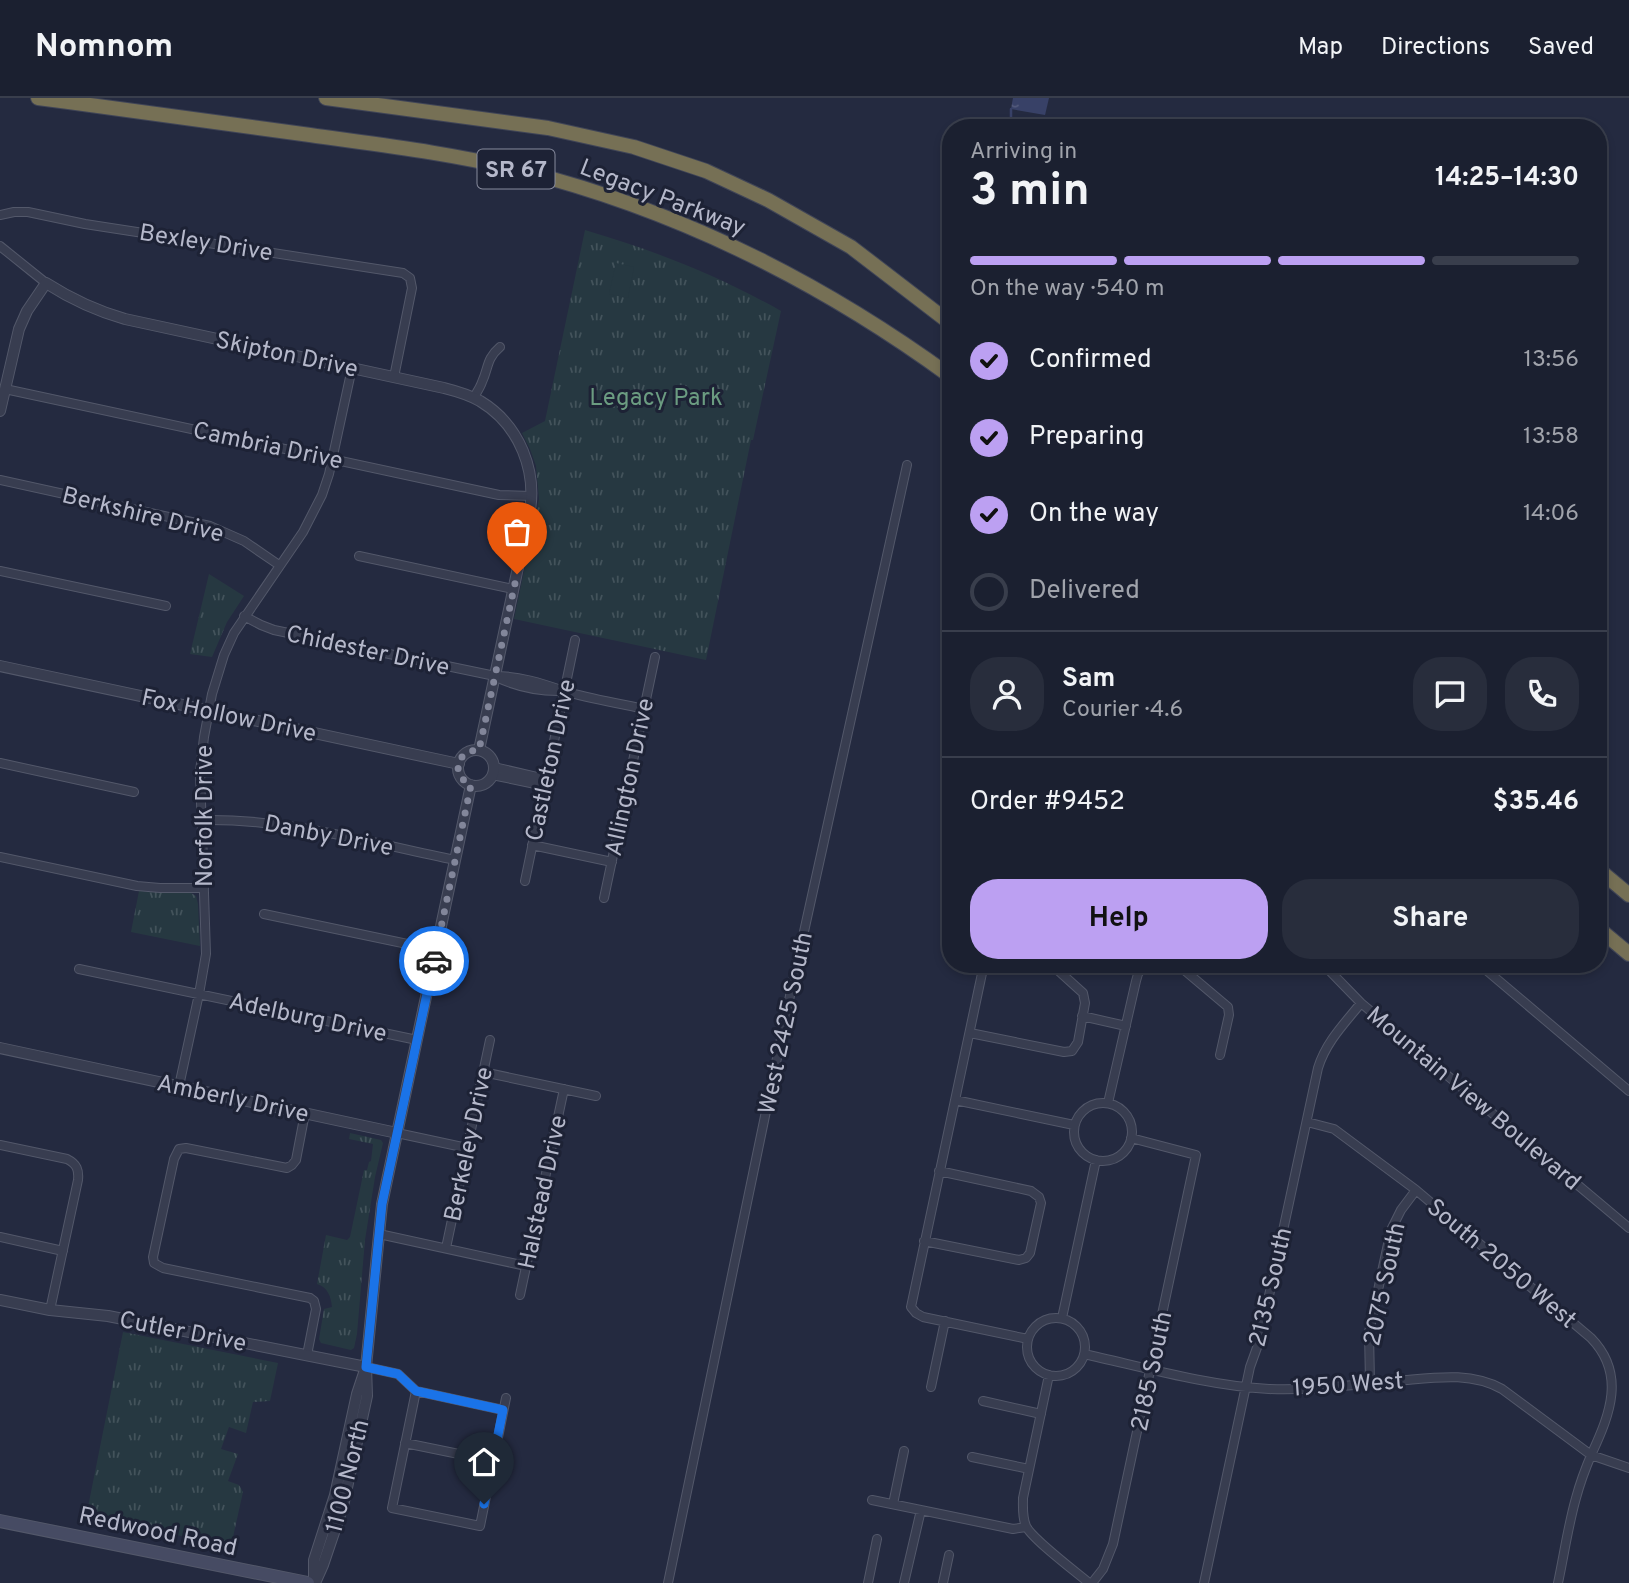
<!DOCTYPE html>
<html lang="en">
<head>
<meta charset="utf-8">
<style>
	body { margin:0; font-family:Overpass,sans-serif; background:#282d3c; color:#f1f3f6; height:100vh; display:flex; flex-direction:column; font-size:26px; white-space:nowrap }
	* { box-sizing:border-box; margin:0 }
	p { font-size:23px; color:#a0a3ab }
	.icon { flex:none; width:38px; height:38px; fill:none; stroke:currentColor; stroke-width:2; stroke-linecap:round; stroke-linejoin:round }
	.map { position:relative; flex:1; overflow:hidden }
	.sheet { position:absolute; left:942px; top:21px; width:665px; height:854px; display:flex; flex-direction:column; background:#1b2030; border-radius:28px; box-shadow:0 4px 10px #0003,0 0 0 2px #393e4c }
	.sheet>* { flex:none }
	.pin { position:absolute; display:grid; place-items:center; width:60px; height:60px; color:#fff; margin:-72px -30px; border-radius:50% 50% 50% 0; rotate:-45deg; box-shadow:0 0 7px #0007 }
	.pin .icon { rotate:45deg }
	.courier { position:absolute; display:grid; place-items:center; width:70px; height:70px; margin:-35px; border:5px solid #1a73e8; border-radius:50%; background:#fff; color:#222; box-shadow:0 2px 9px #0007 }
	.headline em { font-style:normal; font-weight:700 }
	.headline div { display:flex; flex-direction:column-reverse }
	.headline { display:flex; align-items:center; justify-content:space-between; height:119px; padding:0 28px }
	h1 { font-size:46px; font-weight:700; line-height:52px }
	.bar { display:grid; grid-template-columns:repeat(4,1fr); gap:10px 7px; align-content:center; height:84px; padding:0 28px }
	.bar i { height:9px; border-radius:5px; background:#393e4c }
	.bar .selected { background:#bca0f2 }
	.bar p { grid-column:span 4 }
	.line { display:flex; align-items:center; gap:18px; padding:0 28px; border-top:2px solid #393e4c }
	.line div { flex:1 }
	.round { display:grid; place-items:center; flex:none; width:74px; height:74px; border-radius:28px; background:#282d3c }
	ol { padding:0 28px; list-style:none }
	li { display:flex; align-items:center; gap:21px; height:77px }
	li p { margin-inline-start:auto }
	li .icon { padding:7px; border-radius:50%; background:#bca0f2; color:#111; stroke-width:4 }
	li:last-child { color:#a0a3ab }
	li i { width:38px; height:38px; border:4px solid #393e4c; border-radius:50% }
	.button { display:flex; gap:14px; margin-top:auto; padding:14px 28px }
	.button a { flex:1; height:80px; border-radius:28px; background:#bca0f2; color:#111; font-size:28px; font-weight:700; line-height:80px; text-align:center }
	.button a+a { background:#282d3c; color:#f1f3f6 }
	header { display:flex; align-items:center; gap:42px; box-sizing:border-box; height:98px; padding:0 35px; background:#1b2030; border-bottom:2px solid #393e4c }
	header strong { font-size:33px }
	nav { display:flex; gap:38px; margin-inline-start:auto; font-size:24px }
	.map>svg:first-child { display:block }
</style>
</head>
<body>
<header>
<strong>Nomnom</strong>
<nav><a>Map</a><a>Directions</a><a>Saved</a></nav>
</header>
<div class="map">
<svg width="1629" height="1485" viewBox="0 0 1629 1485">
	<defs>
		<pattern id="grass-tufts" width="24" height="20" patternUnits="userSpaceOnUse" patternTransform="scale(1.75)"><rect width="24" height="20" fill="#263841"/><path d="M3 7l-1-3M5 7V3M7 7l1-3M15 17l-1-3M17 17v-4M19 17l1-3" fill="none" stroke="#43535b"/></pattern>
		<pattern id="water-ripples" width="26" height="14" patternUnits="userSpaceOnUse" patternTransform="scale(1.75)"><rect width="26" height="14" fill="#384167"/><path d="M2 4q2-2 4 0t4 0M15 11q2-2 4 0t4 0" fill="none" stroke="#535a7b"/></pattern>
	</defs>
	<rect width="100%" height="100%" fill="#242a40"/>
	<path fill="url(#grass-tufts)" d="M585,132c71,21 132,45 196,81l-28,129h-2l-45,220 -192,-41 25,-120 -3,-33 -6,-17 -8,-16 23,-12z
		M209,476l35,22 -17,26 -15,35 -22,-3z
		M139,793l52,2 5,3 2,8 2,42 -69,-14z
		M350,1035l31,7 2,3 -8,34 -10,63 -8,94 -3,14 -3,2 -30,-7 -2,-4 5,-30 8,-2c-1,-10 -4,-20 -15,-23l9,-49 21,5 3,-3 14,-67h3l2,-8 2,-1 2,-17 -24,-5z
		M123,1234l155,31 -8,38 -17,1 -7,31 -17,-6 -8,22 17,5 -10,27 11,4 4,7 -12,54 -138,-28 -6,-6z"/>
	<path fill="#263841" d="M616,165l18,4 -6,31 -19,-4z"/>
	<path fill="url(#water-ripples)" d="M1013,0h36l-4,17 -34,-6z"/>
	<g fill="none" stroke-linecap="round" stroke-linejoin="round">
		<path stroke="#384167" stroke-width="2.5" d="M1011,30v-19"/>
		<g stroke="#53586a" stroke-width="10">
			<path id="minor" d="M0,117l14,-3h14l57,12 318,49 7,5 2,10 -18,89
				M0,148l46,37
				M5,291l494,106 33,1
				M474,300c2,-5 6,-10 8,-16 7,-15 4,-23 18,-35
				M0,382l210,46 34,15 35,24
				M359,458l154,33
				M0,473l166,35
				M244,518l17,9 13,5 221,46c24,0 46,7 69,15 26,8 54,12 80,18
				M496,579c19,9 41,14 62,14
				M0,665l134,29
				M494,669l52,12
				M492,677l53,11
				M201,722c86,-2 170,23 254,40
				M532,747l80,17
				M0,759l137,29 23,2h44
				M525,783l50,-241
				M604,800l51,-241
				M264,816l172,36
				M984,866l-73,343 5,6 7,4 105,22
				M1177,866l51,43 1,8 -9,40
				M1323,866l38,39 268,225
				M1479,866l150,127
				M79,871l338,71
				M1082,918l44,10
				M970,935l94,19 8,-1 6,-9 7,-39 -2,-10 -32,-29
				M483,974l113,24
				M179,988l20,-92 7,-40 -6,-182 4,-35 8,-43 12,-39 10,-22 69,-101 19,-37 7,-21 23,-106
				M955,1002l119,25
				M1074 1034a29 29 0 1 1 58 0a29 29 0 1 1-58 0Z
				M1108,1005l28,-122 2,-7 7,-10
				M305,1015l-9,47 -4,5 -5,3 -101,-20 -7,1 -5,10 -21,98 1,6 9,5 147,30 4,3 2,8 -9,46
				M1307,1024l27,7 82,61 175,148c35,36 19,76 1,115 -6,14 -12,30 -16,45 -8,28 -12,57 -18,85
				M397,1035l70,15
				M0,1047l67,14c10,5 12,11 11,21l-28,130
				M379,1136l147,32
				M0,1139l63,14
				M924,1143l95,19 7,-2 4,-5 11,-50 -2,-6 -8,-6 -92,-20
				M446,1150l44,-208
				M520,1197l44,-206
				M1062,1220l34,-158
				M1027 1249a29 29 0 1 1 58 0a29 29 0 1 1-58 0Z
				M1084,1256c59,13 125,32 185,35 42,2 86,-5 128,-8 36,-3 72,-10 105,8l89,66 38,13
				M366,1269l32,7 18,17 87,19
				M1049,1277l-26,123c0,8 -1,19 3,28 5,12 50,46 63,57
				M1370,1285l-1,-51 22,-102 10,-20 15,-20
				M931,1289l14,-66
				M416,1293l-24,117 88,18 26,-128
				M983,1303l58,13
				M405,1345l88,18
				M972,1359l57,12
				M872,1402l141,29 13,-2
				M893,1406l11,-53
				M668,1485l124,-597 115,-521
				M868,1485l9,-44
				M904,1485l17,-73
				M943,1485l6,-28
				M1092,1485l11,-14 10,-25 83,-389 -65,-17
				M1204,1485l46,-216 9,-25 59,-274c8,-26 26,-44 43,-65"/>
		</g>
		<g stroke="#53586a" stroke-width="12">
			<path id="tertiary" d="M0,313l19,-82 8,-18 19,-28c25,16 51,28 79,36l319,69c12,3 25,7 36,13 40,24 58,71 49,115l-50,234
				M0,568l459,98
				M458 670a18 18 0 1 1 36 0a18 18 0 1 1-36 0Z
				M0,950l397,85
				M0,1202l50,10 58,6 258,51
				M314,1483v-21l21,-65 22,-101 7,-21
				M315,1485l8,-18 20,-59 24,-110 -1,-29 16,-163 89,-419"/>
		</g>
		<g stroke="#53586a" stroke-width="14">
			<path id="secondary" d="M0,1423l308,62"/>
		</g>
		<g stroke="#404557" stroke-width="16">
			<path id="motorway" d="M38,0c91,12 182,25 272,37 71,10 140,18 209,35 156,39 302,112 431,206
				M326,0l222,30 86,19 72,24 62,29 83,47 99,76
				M1598,771l31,26
				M1598,830l31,26"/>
		</g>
		<use href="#minor" stroke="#383d50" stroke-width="8"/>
		<use href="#tertiary" stroke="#383d50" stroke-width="10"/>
		<use href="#secondary" stroke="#464b63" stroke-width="12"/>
		<use href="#motorway" stroke="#767055" stroke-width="14"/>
	</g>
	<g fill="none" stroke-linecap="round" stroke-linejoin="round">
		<path stroke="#82869a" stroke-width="7" stroke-dasharray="0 12.6" d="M434,863l37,-176c-21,-10 -15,-35 8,-35l38,-176"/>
		<path stroke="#1a73e8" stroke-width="9" d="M434,863l-52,243 -16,163 32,7 18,17 87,19 -19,94"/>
	</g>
	<g text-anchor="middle" stroke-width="6" stroke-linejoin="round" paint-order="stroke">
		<rect fill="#1d2235" stroke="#878b9d" stroke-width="2" x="477.5" y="51.5" width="77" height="39" rx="5"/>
		<g font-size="23" font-weight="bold" fill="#b5b8ca">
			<text x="516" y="79">SR 67</text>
		</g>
		<g font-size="24" fill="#b5b8ca" stroke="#1d2235">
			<text transform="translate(663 99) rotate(21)" y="8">Legacy Parkway</text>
			<text transform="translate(206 144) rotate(9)" y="8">Bexley Drive</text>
			<text transform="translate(287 256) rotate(12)" y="8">Skipton Drive</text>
			<text transform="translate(268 347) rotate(12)" y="8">Cambria Drive</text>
			<text transform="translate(143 416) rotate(14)" y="8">Berkshire Drive</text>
			<text transform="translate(368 552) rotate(12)" y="8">Chidester Drive</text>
			<text transform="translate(229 617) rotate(12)" y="8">Fox Hollow Drive</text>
			<text transform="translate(550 662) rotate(-78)" y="8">Castleton Drive</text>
			<text transform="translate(629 679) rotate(-78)" y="8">Allington Drive</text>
			<text transform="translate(204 718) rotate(-90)" y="8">Norfolk Drive</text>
			<text transform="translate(329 737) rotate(11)" y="8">Danby Drive</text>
			<text transform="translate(308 919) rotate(12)" y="8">Adelburg Drive</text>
			<text transform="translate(785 925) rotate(-78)" y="8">West 2425 South</text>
			<text transform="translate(233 1000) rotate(12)" y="8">Amberly Drive</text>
			<text transform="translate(1474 1000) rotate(40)" y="8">Mountain View Boulevard</text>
			<text transform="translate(468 1046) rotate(-78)" y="8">Berkeley Drive</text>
			<text transform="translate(542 1094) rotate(-78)" y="8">Halstead Drive</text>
			<text transform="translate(1502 1165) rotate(40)" y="8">South 2050 West</text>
			<text transform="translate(1384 1186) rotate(-78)" y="8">2075 South</text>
			<text transform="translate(1270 1189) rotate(-77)" y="8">2135 South</text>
			<text transform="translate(183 1233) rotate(11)" y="8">Cutler Drive</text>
			<text transform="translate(1151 1273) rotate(-78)" y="8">2185 South</text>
			<text transform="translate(1348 1286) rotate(-4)" y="8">1950 West</text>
			<text transform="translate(347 1378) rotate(-76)" y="8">1100 North</text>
			<text transform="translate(158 1433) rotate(12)" y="8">Redwood Road</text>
		</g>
		<g font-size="24" fill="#6b9c81" stroke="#1d2235">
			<text x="656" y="307">Legacy Park</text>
		</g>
	</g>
</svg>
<div class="pin" style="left:517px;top:476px;background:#ea580c"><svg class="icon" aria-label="bag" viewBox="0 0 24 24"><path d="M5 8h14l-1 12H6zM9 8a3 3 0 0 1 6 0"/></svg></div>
<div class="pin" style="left:484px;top:1406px;background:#1f2937"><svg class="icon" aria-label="home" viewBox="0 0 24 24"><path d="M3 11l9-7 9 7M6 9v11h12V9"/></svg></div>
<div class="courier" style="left:434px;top:863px"><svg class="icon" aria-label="car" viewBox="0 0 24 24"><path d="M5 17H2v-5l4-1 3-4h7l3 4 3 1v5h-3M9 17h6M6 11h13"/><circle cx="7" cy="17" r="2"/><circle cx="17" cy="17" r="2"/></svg></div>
<section class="sheet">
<div class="headline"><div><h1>3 min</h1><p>Arriving in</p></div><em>14:25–14:30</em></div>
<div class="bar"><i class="selected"></i><i class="selected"></i><i class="selected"></i><i></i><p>On the way · 540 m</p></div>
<ol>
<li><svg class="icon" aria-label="check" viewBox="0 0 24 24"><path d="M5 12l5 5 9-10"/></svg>Confirmed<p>13:56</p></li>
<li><svg class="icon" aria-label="check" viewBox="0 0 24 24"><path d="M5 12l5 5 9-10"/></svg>Preparing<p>13:58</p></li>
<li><svg class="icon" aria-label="check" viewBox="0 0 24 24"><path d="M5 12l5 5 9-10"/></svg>On the way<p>14:06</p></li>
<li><i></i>Delivered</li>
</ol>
<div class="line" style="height:126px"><a class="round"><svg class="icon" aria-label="person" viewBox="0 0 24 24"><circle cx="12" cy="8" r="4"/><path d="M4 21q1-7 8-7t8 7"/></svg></a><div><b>Sam</b><p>Courier · 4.6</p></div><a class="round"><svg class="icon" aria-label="chat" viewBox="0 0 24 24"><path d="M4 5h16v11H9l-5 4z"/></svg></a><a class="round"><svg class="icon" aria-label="phone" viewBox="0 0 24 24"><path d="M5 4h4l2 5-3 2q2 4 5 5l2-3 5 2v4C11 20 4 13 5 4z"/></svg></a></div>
<div class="line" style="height:91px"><div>Order #9452</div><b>$35.46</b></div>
<div class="button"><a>Help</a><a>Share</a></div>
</section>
</div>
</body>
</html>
